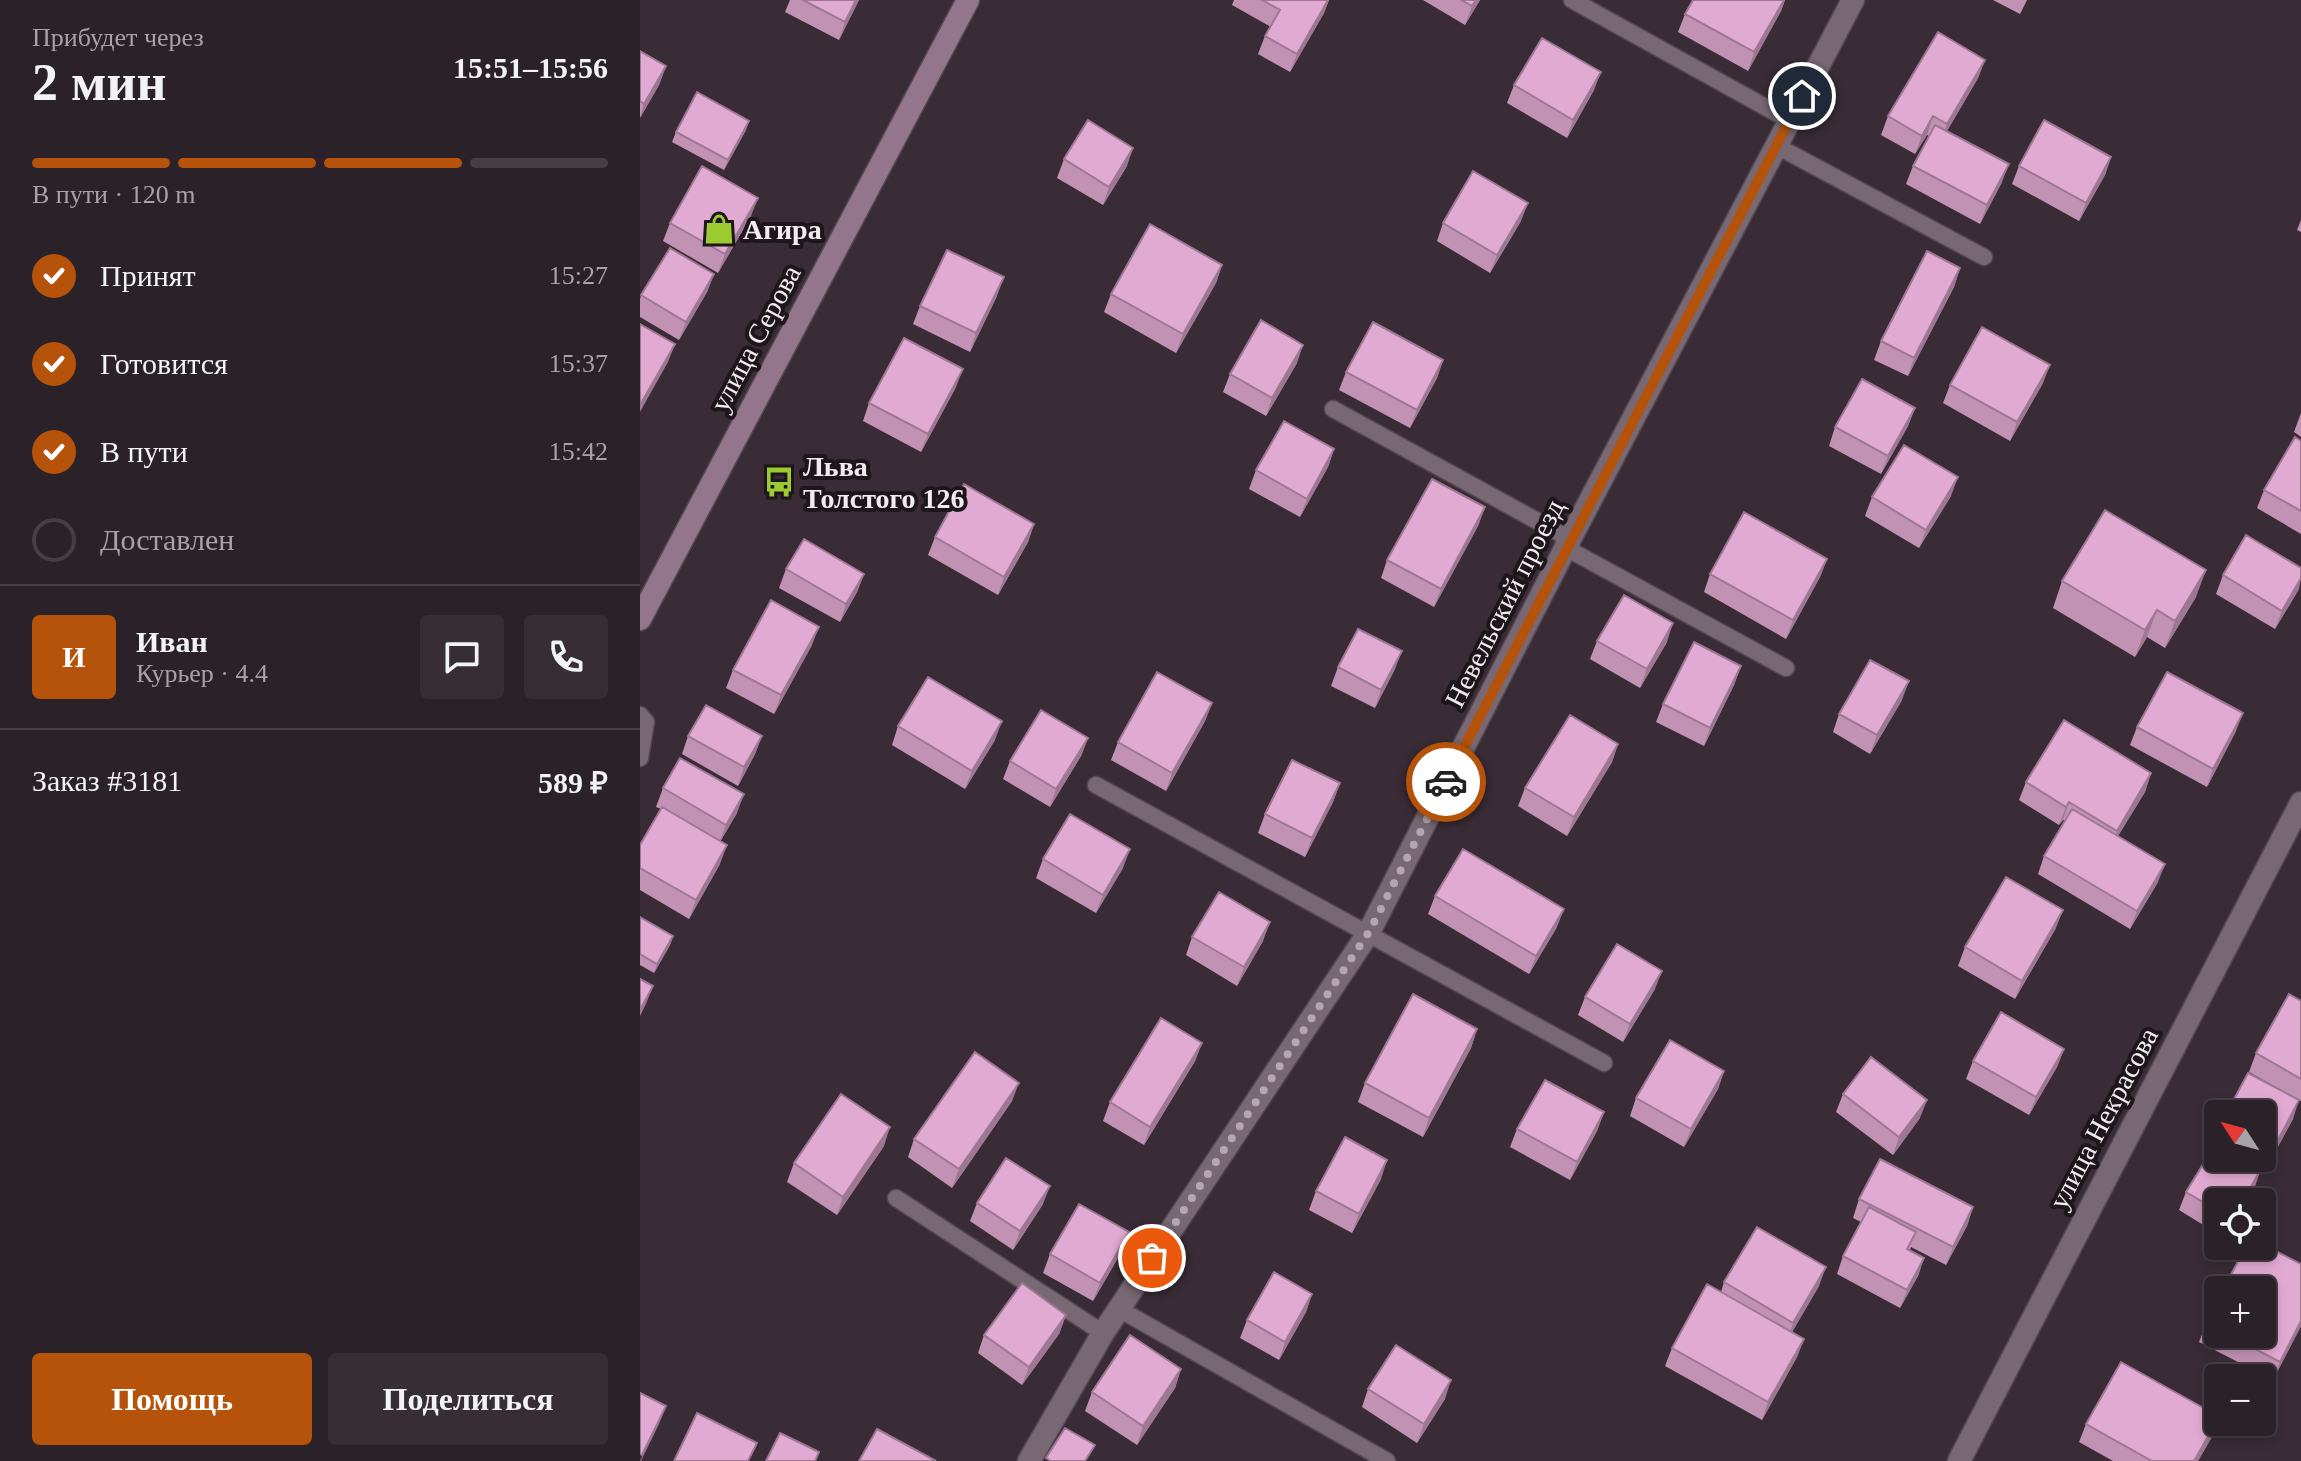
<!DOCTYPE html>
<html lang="ru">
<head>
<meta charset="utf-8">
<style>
	body { margin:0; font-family:Georgia,serif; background:#372e34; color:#f1f3f6; height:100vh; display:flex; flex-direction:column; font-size:30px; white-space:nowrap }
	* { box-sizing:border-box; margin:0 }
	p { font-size:26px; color:#a6a3a8 }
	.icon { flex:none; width:44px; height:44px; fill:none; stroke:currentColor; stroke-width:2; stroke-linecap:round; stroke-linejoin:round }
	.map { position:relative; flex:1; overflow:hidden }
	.panel { display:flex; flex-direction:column; background:#2b2128; width:640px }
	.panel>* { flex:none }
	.needle { width:52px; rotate:306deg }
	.tools { position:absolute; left:1564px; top:1100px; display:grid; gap:16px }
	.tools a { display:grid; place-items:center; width:72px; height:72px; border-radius:8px; background:#2b2128; box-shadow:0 4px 12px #0003,0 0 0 2px #473e45; font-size:40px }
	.pin { position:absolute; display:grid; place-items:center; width:68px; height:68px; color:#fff; margin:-34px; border:4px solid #fff; border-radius:50%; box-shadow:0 2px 8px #0007 }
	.courier { position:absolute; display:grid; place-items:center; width:80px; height:80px; margin:-40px; border:6px solid #b45309; border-radius:50%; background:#fff; color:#222; box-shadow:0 2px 10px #0007 }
	.head em { font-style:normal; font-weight:700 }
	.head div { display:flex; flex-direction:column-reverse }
	.head { display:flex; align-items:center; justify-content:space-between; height:136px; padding:0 32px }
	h1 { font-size:52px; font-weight:700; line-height:60px }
	.bar { display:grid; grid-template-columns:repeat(4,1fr); gap:12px 8px; align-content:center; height:96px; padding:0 32px }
	.bar i { height:10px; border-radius:6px; background:#473e45 }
	.bar .selected { background:#b45309 }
	.bar p { grid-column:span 4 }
	.line { display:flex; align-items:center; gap:20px; padding:0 32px; border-top:2px solid #473e45 }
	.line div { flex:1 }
	.round { display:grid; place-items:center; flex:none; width:84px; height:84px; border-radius:8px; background:#372e34 }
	ol { padding:0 32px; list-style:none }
	li { display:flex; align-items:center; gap:24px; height:88px }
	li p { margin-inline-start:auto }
	li .icon { padding:8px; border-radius:50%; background:#b45309; color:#fff; stroke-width:4 }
	li:last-child { color:#a6a3a8 }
	li i { width:44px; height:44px; border:4px solid #473e45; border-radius:50% }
	.action { display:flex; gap:16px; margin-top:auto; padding:16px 32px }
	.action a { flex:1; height:92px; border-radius:8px; background:#b45309; color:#fff; font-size:32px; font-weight:700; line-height:92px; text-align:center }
	.action a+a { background:#372e34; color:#f1f3f6 }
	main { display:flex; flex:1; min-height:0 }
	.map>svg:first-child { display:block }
</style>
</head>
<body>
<main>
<section class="panel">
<div class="head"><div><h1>2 мин</h1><p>Прибудет через</p></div><em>15:51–15:56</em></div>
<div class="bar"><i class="selected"></i><i class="selected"></i><i class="selected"></i><i></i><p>В пути · 120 m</p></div>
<ol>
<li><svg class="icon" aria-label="check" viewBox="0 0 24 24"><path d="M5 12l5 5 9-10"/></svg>Принят<p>15:27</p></li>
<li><svg class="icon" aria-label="check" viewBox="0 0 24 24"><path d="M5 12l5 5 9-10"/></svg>Готовится<p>15:37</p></li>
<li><svg class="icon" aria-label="check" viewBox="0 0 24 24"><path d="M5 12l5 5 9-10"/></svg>В пути<p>15:42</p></li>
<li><i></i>Доставлен</li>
</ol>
<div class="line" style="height:144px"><b class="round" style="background:#b45309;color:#fff">И</b><div><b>Иван</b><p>Курьер · 4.4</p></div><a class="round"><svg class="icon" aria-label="chat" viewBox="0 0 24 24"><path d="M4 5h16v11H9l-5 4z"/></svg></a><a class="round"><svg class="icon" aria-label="phone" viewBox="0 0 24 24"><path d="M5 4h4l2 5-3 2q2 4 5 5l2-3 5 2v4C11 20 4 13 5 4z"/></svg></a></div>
<div class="line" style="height:104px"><div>Заказ #3181</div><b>589 ₽</b></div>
<div class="action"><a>Помощь</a><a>Поделиться</a></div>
</section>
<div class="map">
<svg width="1661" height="1461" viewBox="0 0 1661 1461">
	<rect width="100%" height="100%" fill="#392c36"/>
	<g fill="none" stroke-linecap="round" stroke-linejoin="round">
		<g stroke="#534850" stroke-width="19">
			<path id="service" d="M932,0l217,120
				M1135,145l209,112
				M693,409l237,130
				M926,548l220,120
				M0,715l6,7 -6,36
				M456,785l508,278
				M256,1198l207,135
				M479,1309l268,152"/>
		</g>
		<g stroke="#534850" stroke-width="25">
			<path id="minor" d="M389,1461l74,-128 266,-401 201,-393 283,-539
				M1319,1461l342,-658"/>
		</g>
		<g stroke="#534850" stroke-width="25">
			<path id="secondary" d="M0,619l328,-619"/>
		</g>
		<use href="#service" stroke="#786873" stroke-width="16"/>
		<use href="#minor" stroke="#786873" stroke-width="22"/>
		<use href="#secondary" stroke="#94768c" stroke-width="22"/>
	</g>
	<path fill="#c292b5" d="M150,0h69l-20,40 -54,-28z
		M594,0h95l-5,13 -34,59 -32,-18 7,-18 6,-9 -39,-22z
		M783,0h57l-15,25z
		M1053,0h92l-4,11 -33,60 -70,-39 7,-18z
		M1353,0h34l-7,14z
		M0,51l26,15 -7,19 -19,33z
		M1345,60l-7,18 -31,53 55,51 -22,42 -74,-40 7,-18 16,-30 -2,-1 -12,19 -34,-19 7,-19z
		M874,85l80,5 -27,48 -60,-35z
		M106,130l-22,40 -52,-28 4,-10z
		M1471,157l-6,18 -26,46 -67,-37 7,-18z
		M424,159l63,7 -24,39 -46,-27z
		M111,216l-33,57 -55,-32 7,-18z
		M1661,220v12l-4,-2z
		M881,221l-31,52 -53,-32 6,-18z
		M582,265l-6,18 -40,70 -72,-41 7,-18z
		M1320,268l-6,19 -46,89 -34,-16 7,-19z
		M74,274l-7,18 -28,48 -39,-23v-18l1,-4z
		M357,296l-27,56 -57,-28 7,-18z
		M803,360l-6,18 -27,50 -71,-38 7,-18z
		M657,363l-31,53 -43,-24 7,-18z
		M1403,383l-33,58 -67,-38 7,-18z
		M316,387l-35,65 -58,-31 6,-18z
		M1275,408l-7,18 -27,48 -52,-28 6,-19z
		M1661,413v24l-7,-5z
		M1661,441v93l-44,-26 7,-18z
		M694,449l-6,18 -28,50 -51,-28 7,-19z
		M1311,496l-32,52 -54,-32 7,-19z
		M845,507l-7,19 -44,81 -53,-29 6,-18z
		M394,524l-6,18 -30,53 -70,-40 7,-18z
		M1187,559l-7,18 -34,62 -82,-47 6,-18z
		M146,569l78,5 -7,18 -17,30 -61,-34z
		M1583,575l76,14 -24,40 -59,-35z
		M1422,581l134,16 -31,51 -18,-11 -12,20 -82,-49z
		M957,641l70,1 -27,46 -50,-29z
		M172,645l-38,69 -48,-26 7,-18z
		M1101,666l-7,19 -30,61 -48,-24 7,-18z
		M698,667l57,2 -20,39 -44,-22z
		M1262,700l-32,54 -37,-22 6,-18z
		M572,703l-7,18 -39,70 -55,-31 7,-18z
		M258,726l97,14 -30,49 -73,-44z
		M1497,727l99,4 -29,56 -77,-42z
		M48,736h74l-7,18 -17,32 -56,-32z
		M448,738l-7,18 -31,51 -47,-28 7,-18z
		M978,744l-6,18 -45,74 -49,-30 7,-18z
		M1511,773l-6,19 -27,44 40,46 -28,47 -92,-55 6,-18 21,-35 -2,-1 -4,5 -40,-25 7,-18z
		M700,783l-7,19 -28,55 -47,-24 7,-19z
		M23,788l74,25 -17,29v22l-31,55 -49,-29v-45l21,-36 -5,-2z
		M403,859l80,9 -27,45 -60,-35z
		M795,896l122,31 -28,47 -101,-60z
		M0,917l33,19 -3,9 -16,28 -14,-8z
		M1416,928l-41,71 -57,-33 7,-19z
		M552,937l71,4 -26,45 -51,-31z
		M1015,989l-32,53 -45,-27 7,-18z
		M1661,1001v100l-52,-29 7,-19z
		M837,1029l-6,19 -48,89 -65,-35 7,-19z
		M562,1043l-7,18 -51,84 -41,-24 7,-19z
		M1424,1049l-7,18 -28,48 -63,-36 7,-18z
		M1084,1071l-6,18 -34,58 -54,-31 6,-18z
		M1203,1094l77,24 -27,37 -57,-43z
		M372,1101l-60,87 -44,-31 6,-18z
		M964,1112l-7,19 -27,49 -60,-33 7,-18z
		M1622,1114l31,5 -24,44 -8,-5h1z
		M244,1146l-47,69 -50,-33 7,-19z
		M1620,1171l-6,18 -8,13h-28v32l-39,-24 7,-18z
		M741,1179l-29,54 -43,-23 7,-19z
		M1219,1199l114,8 -6,19 -21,39 -35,-18 -1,3 14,8 -6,18 -18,32 -63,-34 6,-18 18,-34 -8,-4z
		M337,1203l66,1 -30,46 -43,-29z
		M482,1251l-29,50 -50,-28 7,-19z
		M1084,1282l95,4 -27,46 12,7 -7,18 -35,63 -97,-54 7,-18 49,-56z
		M672,1294l-6,18 -27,48 -39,-22 7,-18z
		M1578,1300v34h44l39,-8 -28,54 -74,-38 7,-18z
		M426,1315l-7,19 -37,51 -44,-32 6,-18z
		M541,1369l-6,19 -38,57 -52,-34 7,-19z
		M728,1389l77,10 -28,44 -55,-36z
		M1446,1424l127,11 -15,26h-85l-34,-19z"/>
	<path fill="#9e7794" d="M216,0h3l-20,40 6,-18z
		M688,0h1l-5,13 -34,59 7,-18z
		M836,0h4l-15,25 7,-19z
		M1144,0h1l-4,11 -33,60 6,-19z
		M1345,60l-7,18 -38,65 7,-19z
		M26,66l-7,19 -19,33 4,-14z
		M961,72l-7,18 -27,48 6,-18z
		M1293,116l-6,19 -12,19 7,-18z
		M109,121l-3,9 -22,40 4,-10z
		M493,148l-6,18 -24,39 6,-18z
		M1471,157l-6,18 -26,46 7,-18z
		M1369,164l-7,18 -22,42 7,-19z
		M118,198l-7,18 -33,57 7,-19z
		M888,203l-7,18 -31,52 7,-18z
		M582,265l-6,18 -40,70 7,-19z
		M1320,268l-6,19 -46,89 6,-18z
		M74,274l-7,18 -28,48 7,-18z
		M364,277l-7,19 -27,56 6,-19z
		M35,344l-7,18 -28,50v-7z
		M663,345l-6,18 -31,53 6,-18z
		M803,360l-6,18 -27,50 7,-18z
		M1410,365l-7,18 -33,58 7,-19z
		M323,369l-7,18 -35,65 7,-18z
		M1275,408l-7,18 -27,48 7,-18z
		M694,449l-6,18 -28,50 7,-18z
		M1318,477l-7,19 -32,52 7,-18z
		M845,507l-7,19 -44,81 7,-18z
		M394,524l-6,18 -30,53 6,-18z
		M1187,559l-7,18 -34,62 7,-19z
		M1566,570l-10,27 -31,51 10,-27z
		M224,574l-7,18 -17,30 6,-18z
		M1661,578l-2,11 -24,40 7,-18z
		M1517,610l-10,27 -12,20 10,-27z
		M1033,623l-6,19 -27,46 7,-19z
		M179,627l-7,18 -38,69 7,-19z
		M762,651l-7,18 -20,39 6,-18z
		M1101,666l-7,19 -30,61 6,-18z
		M1269,681l-7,19 -32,54 7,-19z
		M572,703l-7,18 -39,70 6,-18z
		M1603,713l-7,18 -29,56 6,-18z
		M362,721l-7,19 -30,49 7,-18z
		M122,736l-7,18 -17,32 6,-19z
		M448,738l-7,18 -31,51 6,-18z
		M978,744l-6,18 -45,74 7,-19z
		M1511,773l-6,19 -35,57 7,-18z
		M700,783l-7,19 -28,55 7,-19z
		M104,794l-7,19 -18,30 7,-18z
		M1429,802l-6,18 -4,5 7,-18z
		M87,845l-7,19 -31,55 7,-19z
		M490,849l-7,19 -27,45 7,-18z
		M1525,864l-7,18 -28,47 7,-18z
		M924,909l-7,18 -28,47 7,-18z
		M1423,910l-7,18 -41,71 7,-18z
		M630,922l-7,19 -26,45 7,-19z
		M33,936l-3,9 -16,28 3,-9z
		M1022,971l-7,18 -32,53 7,-18z
		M13,986l-7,18 -6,12v-6z
		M837,1029l-6,19 -48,89 6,-19z
		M562,1043l-7,18 -51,84 6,-18z
		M1424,1049l-7,18 -28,48 7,-18z
		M1084,1071l-6,18 -34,58 7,-18z
		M379,1083l-7,18 -60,87 7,-19z
		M1287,1100l-7,18 -27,37 6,-18z
		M1659,1100l-6,19 -24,44 7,-19z
		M964,1112l-7,19 -27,49 7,-18z
		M250,1127l-6,19 -47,69 6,-18z
		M747,1160l-6,19 -29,54 7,-19z
		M1620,1171l-6,18 -8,13h-4z
		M410,1186l-7,18 -30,46 7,-19z
		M1333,1207l-6,19 -21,39 7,-18z
		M489,1232l-7,19 -29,50 7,-18z
		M1284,1258l-6,18 -18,32 7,-18z
		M1186,1267l-7,19 -32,55 6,-18z
		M672,1294l-6,18 -27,48 6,-18z
		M426,1315l-7,19 -37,51 7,-18z
		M1661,1321v5l-28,54 7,-18z
		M1164,1339l-7,18 -35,63 6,-18z
		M541,1369l-6,19 -38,57 6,-19z
		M811,1380l-6,19 -28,44 7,-19z
		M26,1406l-7,18 -18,37h-1z
		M1578,1419l-5,16 -15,26h-4z"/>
	<path fill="#e1aad3" stroke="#9e7794" stroke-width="2" d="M163,0h53l-11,22z
		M622,0h66l-31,54 -32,-18 15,-26z
		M821,0h15l-4,6z
		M1053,0h91l-30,52 -69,-38z
		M1298,32l47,28 -38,64 -14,-8 -11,20 -34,-20z
		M902,38l59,34 -28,48 -59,-35z
		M0,51l26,15 -22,38 -4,-3z
		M57,92l52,29 -21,39 -52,-28z
		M448,120l45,28 -24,39 -45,-28z
		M1404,120l67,37 -25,46 -67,-37z
		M1295,125l74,39 -22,41 -74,-39z
		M62,166l56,32 -33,56 -55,-31z
		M833,171l55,32 -31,52 -54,-32z
		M510,224l72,41 -39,69 -72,-40z
		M30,248l44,26 -28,48 -45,-27z
		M307,250l57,27 -28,56 -56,-27z
		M1287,251l33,17 -46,90 -33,-17z
		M621,320l42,25 -31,53 -42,-24z
		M733,322l70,38 -26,50 -71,-38z
		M0,324l35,20 -35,61z
		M1342,327l68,38 -33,57 -67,-37z
		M264,338l59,31 -35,65 -59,-31z
		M1222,379l53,29 -27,48 -53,-29z
		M644,421l50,28 -27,50 -51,-29z
		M1655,437l6,4v70l-37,-21z
		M1264,445l54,32 -32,53 -54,-33z
		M792,479l53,28 -44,82 -54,-29z
		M324,484l70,40 -30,53 -69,-40z
		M1465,510l101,60 -31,51 -18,-11 -12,20 -83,-49z
		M1104,512l83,47 -34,61 -83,-46z
		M1606,535l55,33v10l-19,33 -59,-36z
		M164,539l60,35 -18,30 -60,-35z
		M984,595l49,28 -26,46 -50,-28z
		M131,600l48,27 -38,68 -48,-25z
		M718,629l44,22 -21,39 -43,-23z
		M1054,642l47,24 -31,62 -47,-24z
		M1230,660l39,21 -32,54 -38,-21z
		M517,672l55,31 -40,70 -54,-31z
		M1527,672l76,41 -30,56 -76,-42z
		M288,677l74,44 -30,50 -74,-45z
		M66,705l56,31 -18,31 -56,-31z
		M401,710l47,28 -32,51 -46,-28z
		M930,715l48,29 -44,73 -49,-29z
		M1424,720l87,53 -34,58 -48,-29 -3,5 -40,-25z
		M40,758l64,36 -18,31 -63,-37z
		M652,760l48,23 -28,55 -47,-24z
		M22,807l65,38 -31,55 -56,-32v-23z
		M1432,809l93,55 -28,47 -93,-55z
		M430,814l60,35 -27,46 -60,-36z
		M823,849l101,60 -28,47 -101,-60z
		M1366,877l57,33 -41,71 -57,-34z
		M579,892l51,30 -26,45 -52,-30z
		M0,917l33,19 -16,28 -17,-10z
		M977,944l45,27 -32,53 -45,-27z
		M0,979l13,7 -13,24z
		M773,994l64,35 -48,89 -64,-35z
		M1649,994l12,7v78l-45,-26z
		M1361,1012l63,37 -28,48 -63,-36z
		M521,1018l41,25 -52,84 -40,-25z
		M1030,1040l54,31 -33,58 -55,-31z
		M335,1052l44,31 -60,86 -45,-30z
		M1231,1057l56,43 -28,37 -56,-43z
		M1608,1073l51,27 -23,44 -14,-7v-23h-36z
		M905,1080l59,32 -27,50 -60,-33z
		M201,1094l49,33 -47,70 -49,-34z
		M705,1137l42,23 -28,54 -43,-23z
		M1576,1143l2,2v13h22l20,13 -18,31h-24v9l-32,-19z
		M366,1158l44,28 -30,45 -43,-28z
		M1240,1159l93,48 -20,40 -94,-48z
		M439,1204l50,28 -29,51 -50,-29z
		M1229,1207l47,25 -9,17 17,9 -17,32 -64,-34z
		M1117,1227l69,40 -33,56 -69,-41z
		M1622,1244l39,20v57l-21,41 -54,-28h36v-44h-39l23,-44h16z
		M634,1272l38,22 -27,48 -38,-22z
		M382,1283l44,32 -37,52 -45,-32z
		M1067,1284l97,55 -36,63 -96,-54z
		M1578,1300v30l-12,-6z
		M490,1335l51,34 -38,57 -51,-34z
		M756,1345l55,35 -27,44 -56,-35z
		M1481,1362l97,54v3l-24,42h-42l-66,-37z
		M0,1393l26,13 -24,49 -2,-1z
		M57,1413l60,30 -9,18h-74z
		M425,1428l30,17 -10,16h-34l-5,-3z
		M237,1429l59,32h-77z
		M140,1433l39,19 -4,9h-49z"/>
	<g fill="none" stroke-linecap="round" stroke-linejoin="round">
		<path stroke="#b3a8b0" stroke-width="8" stroke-dasharray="0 14.4" d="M512,1258l217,-326 77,-150"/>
		<path stroke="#b45309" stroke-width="10" d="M806,782l356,-686"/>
	</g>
	<defs>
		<g id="shop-bare" transform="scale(2.4)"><path d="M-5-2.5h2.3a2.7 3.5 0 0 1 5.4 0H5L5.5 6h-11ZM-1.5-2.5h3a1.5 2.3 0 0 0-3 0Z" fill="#9cca31" stroke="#1d171b" stroke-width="2.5" paint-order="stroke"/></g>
		<g id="bus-bare" transform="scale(2.4)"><path d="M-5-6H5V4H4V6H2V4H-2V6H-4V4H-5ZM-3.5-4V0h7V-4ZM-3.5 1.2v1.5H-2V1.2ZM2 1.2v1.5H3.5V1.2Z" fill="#9cca31" stroke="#1d171b" stroke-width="2.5" paint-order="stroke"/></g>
	</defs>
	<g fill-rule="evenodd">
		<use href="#shop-bare" x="79" y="229"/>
		<use href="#bus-bare" x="139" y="482"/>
	</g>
	<g text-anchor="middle" stroke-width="8" stroke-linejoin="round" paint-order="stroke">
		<g font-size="28" font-weight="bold" fill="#f4ebf1" stroke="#1d171b" text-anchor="start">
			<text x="103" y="239">Агира</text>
			<text x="163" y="476">Льва<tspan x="163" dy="32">Толстого 126</tspan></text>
		</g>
		<g font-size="28" fill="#f4ebf1" stroke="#1d171b">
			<text transform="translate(115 338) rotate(-62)" y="10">улица Серова</text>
			<text transform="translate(864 603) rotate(-63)" y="10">Невельский проезд</text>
			<text transform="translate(1463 1118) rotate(-62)" y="10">улица Некрасова</text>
		</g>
	</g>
</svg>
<div class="tools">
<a><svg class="needle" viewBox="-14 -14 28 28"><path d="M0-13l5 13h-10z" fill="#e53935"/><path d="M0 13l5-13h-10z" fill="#a6a3a8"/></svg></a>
<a><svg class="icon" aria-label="locate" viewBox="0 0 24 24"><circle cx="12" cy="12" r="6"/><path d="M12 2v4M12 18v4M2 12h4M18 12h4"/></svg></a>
<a>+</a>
<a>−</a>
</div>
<div class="pin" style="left:512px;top:1258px;background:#ea580c"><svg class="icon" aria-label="bag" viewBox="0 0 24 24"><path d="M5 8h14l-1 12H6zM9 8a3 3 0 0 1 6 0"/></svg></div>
<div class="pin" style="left:1162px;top:96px;background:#1f2937"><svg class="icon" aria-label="home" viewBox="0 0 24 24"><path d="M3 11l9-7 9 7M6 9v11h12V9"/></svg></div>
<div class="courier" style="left:806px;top:782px"><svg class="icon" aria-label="car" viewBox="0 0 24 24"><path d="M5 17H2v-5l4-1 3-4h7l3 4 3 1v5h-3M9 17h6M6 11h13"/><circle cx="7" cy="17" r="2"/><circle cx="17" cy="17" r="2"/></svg></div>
</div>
</main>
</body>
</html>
